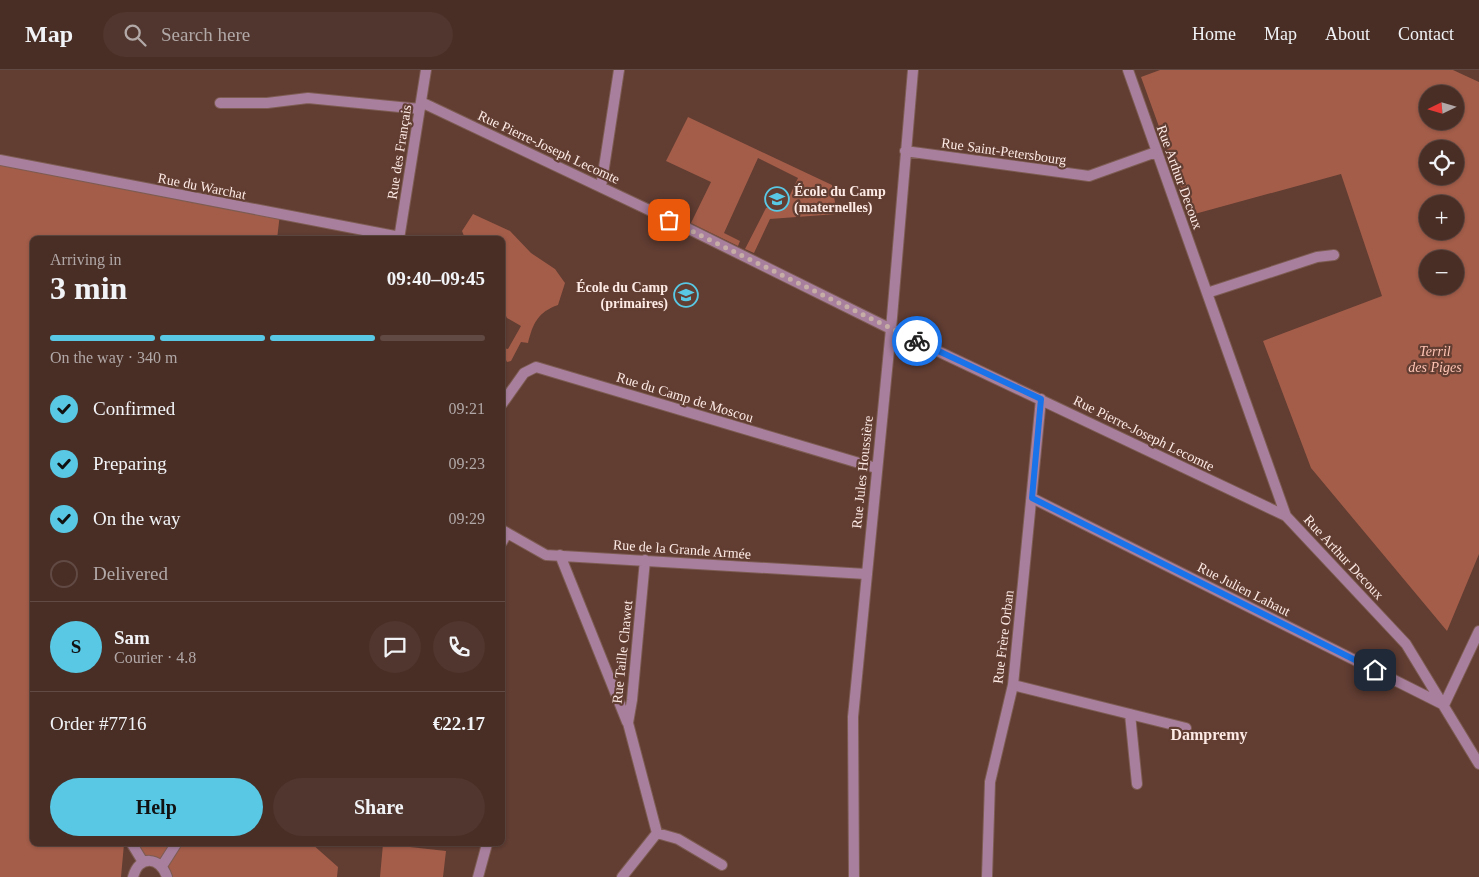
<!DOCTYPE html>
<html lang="en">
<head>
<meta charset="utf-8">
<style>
	body { margin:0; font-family:Georgia,serif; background:#50362e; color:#f1f3f6; height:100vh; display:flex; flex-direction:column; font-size:19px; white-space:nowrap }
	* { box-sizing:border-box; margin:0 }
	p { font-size:16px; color:#b1a8a7 }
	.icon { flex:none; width:28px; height:28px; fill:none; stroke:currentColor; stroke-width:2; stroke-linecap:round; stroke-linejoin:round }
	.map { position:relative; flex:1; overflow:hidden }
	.side { position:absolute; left:30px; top:166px; width:475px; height:610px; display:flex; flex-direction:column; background:#492e26; border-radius:8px; box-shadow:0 1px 4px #0004,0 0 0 1px #614a43 }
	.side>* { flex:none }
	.needle { width:32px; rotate:265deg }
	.tools { position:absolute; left:1419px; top:15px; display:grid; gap:10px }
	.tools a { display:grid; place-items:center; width:45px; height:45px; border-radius:50%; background:#492e26; box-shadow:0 1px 4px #0004,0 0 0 1px #614a43; font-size:25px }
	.pin { position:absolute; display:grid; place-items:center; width:42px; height:42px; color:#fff; margin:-21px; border-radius:10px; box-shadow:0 2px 8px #0006 }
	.courier { position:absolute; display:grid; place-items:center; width:50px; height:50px; margin:-25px; border:4px solid #1a73e8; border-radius:50%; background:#fff; color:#222; box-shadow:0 1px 6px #0007 }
	.headline em { font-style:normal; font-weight:700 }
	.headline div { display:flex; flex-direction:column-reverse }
	.headline { display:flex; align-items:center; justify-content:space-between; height:85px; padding:0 20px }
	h1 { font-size:32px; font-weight:700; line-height:38px }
	.bar { display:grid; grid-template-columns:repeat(4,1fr); gap:8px 5px; align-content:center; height:60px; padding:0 20px }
	.bar i { height:6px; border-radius:4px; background:#614a43 }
	.bar .on { background:#58c8e4 }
	.bar p { grid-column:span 4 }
	.line { display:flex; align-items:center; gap:12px; padding:0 20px; border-top:1px solid #614a43 }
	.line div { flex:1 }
	.round { display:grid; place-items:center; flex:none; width:52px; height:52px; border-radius:26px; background:#50362e }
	ol { padding:0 20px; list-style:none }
	li { display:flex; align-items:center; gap:15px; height:55px }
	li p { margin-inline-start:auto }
	li .icon { padding:5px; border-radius:50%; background:#58c8e4; color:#111; stroke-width:4 }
	li:last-child { color:#b1a8a7 }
	li i { width:28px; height:28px; border:2px solid #614a43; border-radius:50% }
	.action { display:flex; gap:10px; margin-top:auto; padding:10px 20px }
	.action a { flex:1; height:58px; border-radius:30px; background:#58c8e4; color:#111; font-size:20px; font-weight:700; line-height:58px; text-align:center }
	.action a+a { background:#50362e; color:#f1f3f6 }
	header { display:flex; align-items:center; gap:30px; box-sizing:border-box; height:70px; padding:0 25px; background:#492e26; border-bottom:1px solid #614a43 }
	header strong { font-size:24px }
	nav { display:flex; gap:28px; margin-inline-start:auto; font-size:18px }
	.search { width:350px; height:45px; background:#50362e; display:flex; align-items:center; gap:12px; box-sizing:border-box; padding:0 18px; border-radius:28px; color:#b1a8a7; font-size:19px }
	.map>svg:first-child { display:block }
</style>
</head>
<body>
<header>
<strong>Map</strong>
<div class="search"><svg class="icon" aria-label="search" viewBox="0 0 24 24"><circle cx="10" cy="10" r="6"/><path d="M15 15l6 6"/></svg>Search here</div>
<nav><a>Home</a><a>Map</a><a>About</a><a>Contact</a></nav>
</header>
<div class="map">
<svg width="1479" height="807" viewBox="0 0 1479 807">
	<rect width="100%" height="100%" fill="#613d32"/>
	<path fill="#a35d49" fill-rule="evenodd" d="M1160,0h293l26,12v472l-32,77 -136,-163 -48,-127 119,-45 -41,-122 -150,41 -50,-138zM1428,24h27v27h-27zM1428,79h27v27h-27zM1428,134h27v27h-27zM1428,189h27v27h-27z
		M688,47l144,68 5,29 -67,5 -16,34 -9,-4 21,-41 7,-3 10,5 15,-32 -40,-20 -34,75 16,8 -2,5 -47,-23 20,-41 -45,-21z
		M0,90l280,54 -3,25h-245v605h92l-3,33h-121z
		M473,144l37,17 21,22 24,16 10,14 -7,22c-20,7 -25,18 -30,38l-7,-1 -10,19 -4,1 -4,-8v-6l5,1 13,-23 -14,-8 -4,-8 -1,-71h-31l-7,-3 -2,-5z
		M129,774h183l26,23 -1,10h-168l-2,-5 -32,-16z
		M383,774l63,7 -3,26h-63z"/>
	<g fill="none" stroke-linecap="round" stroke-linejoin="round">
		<g stroke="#7d5c52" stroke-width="12">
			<path id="street" d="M1128,0l158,446 120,128 73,120
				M421,32l266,126 204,101 395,187
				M220,33h47l41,-5 112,11
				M905,81l184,25 67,-24
				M0,90l400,77
				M601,117l18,-117
				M399,169l27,-169
				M1207,223l110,-36 17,-2
				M502,334l22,-31 12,-6 340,101
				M1032,428l412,207 35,-74
				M502,460l44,25 320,19
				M502,472l5,-9
				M560,485l67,167
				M645,490l-13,140 -4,23 29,110
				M1013,615l173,43
				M1130,644l7,70
				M657,763l21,6 44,26
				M132,774l11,18
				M162,796l14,-22
				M133,807c6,-22 27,-21 34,0
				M478,807l9,-33
				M622,807l35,-44
				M854,807l-1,-160 38,-388 22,-259
				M987,807l3,-95 23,-97 28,-286"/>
		</g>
		<use href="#street" stroke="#a87f9d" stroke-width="10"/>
	</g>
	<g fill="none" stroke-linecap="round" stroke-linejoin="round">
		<path stroke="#c6ada6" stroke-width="5" stroke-dasharray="0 9" d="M669,150l248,121"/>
		<path stroke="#1a73e8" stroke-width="6" d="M917,271l124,58 -9,99 343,172"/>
	</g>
	<defs>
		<g id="school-ring" transform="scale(1.25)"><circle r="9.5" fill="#613d32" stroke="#58c8e4" stroke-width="1.5"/><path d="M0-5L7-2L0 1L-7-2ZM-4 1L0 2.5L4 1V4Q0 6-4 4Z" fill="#58c8e4"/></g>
	</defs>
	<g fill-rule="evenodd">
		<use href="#school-ring" x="777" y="129"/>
		<use href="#school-ring" x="686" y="225"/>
	</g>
	<g text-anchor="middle" stroke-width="4.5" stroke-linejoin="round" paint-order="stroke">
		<g font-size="14" fill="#fdeae5" stroke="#613d32">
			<text transform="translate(549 77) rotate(25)" y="5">Rue Pierre-Joseph Lecomte</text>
			<text transform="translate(1004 81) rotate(8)" y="5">Rue Saint-Petersbourg</text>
			<text transform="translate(399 82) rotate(-81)" y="5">Rue des Français</text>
			<text transform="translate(1180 107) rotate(70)" y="5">Rue Arthur Decoux</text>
			<text transform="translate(202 116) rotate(11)" y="5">Rue du Warchat</text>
			<text transform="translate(685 327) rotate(17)" y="5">Rue du Camp de Moscou</text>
			<text transform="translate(1144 363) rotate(26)" y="5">Rue Pierre-Joseph Lecomte</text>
			<text transform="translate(862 402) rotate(-84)" y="5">Rue Jules Houssière</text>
			<text transform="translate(682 479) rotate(4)" y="5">Rue de la Grande Armée</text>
			<text transform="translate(1344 487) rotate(47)" y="5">Rue Arthur Decoux</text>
			<text transform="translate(1244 519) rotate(27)" y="5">Rue Julien Lahaut</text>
			<text transform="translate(1003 567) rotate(-83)" y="5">Rue Frère Orban</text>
			<text transform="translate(622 582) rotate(-84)" y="5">Rue Taille Chawet</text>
		</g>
		<g font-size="14" font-weight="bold" fill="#fdeae5" stroke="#613d32" text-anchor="start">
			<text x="794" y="126">École du Camp<tspan x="794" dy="16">(maternelles)</tspan></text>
			<text x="668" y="222" text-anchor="end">École du Camp<tspan x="668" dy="16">(primaires)</tspan></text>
		</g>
		<g font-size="14" font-style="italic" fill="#ffc5b5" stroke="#613d32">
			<text x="1435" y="286">Terril<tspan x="1435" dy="16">des Piges</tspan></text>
		</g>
		<g font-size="16" font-weight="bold" fill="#fdeae5" stroke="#613d32">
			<text x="1209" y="670">Dampremy</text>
		</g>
	</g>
</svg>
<div class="tools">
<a><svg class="needle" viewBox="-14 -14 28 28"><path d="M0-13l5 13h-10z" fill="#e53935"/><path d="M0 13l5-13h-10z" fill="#b1a8a7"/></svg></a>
<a><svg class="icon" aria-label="locate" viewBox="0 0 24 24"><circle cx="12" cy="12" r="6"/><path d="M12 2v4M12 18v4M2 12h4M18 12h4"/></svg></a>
<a>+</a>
<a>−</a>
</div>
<div class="pin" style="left:669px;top:150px;background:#ea580c"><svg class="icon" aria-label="bag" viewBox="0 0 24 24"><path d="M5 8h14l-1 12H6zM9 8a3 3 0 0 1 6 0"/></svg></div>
<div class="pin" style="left:1375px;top:600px;background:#1f2937"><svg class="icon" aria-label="home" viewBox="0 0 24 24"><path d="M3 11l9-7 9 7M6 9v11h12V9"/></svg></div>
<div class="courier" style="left:917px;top:271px"><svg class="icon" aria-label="bike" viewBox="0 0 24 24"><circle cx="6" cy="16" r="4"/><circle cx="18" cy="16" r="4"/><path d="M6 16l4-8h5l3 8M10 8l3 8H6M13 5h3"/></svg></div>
<section class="side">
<div class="headline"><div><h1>3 min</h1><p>Arriving in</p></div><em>09:40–09:45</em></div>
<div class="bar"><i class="on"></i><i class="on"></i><i class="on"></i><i></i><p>On the way · 340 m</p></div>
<ol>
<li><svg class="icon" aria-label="check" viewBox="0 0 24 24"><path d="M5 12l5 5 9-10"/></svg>Confirmed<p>09:21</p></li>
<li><svg class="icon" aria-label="check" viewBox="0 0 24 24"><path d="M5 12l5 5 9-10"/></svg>Preparing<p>09:23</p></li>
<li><svg class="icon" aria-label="check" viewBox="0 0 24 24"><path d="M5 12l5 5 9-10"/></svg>On the way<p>09:29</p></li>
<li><i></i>Delivered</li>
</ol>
<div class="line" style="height:90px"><b class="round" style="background:#58c8e4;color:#111">S</b><div><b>Sam</b><p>Courier · 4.8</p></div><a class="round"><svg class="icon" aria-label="chat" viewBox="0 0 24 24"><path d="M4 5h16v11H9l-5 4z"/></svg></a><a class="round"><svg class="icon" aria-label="phone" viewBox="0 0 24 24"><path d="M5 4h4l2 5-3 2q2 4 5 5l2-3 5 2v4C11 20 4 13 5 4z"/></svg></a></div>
<div class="line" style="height:65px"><div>Order #7716</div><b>€22.17</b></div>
<div class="action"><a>Help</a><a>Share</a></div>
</section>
</div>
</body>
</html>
